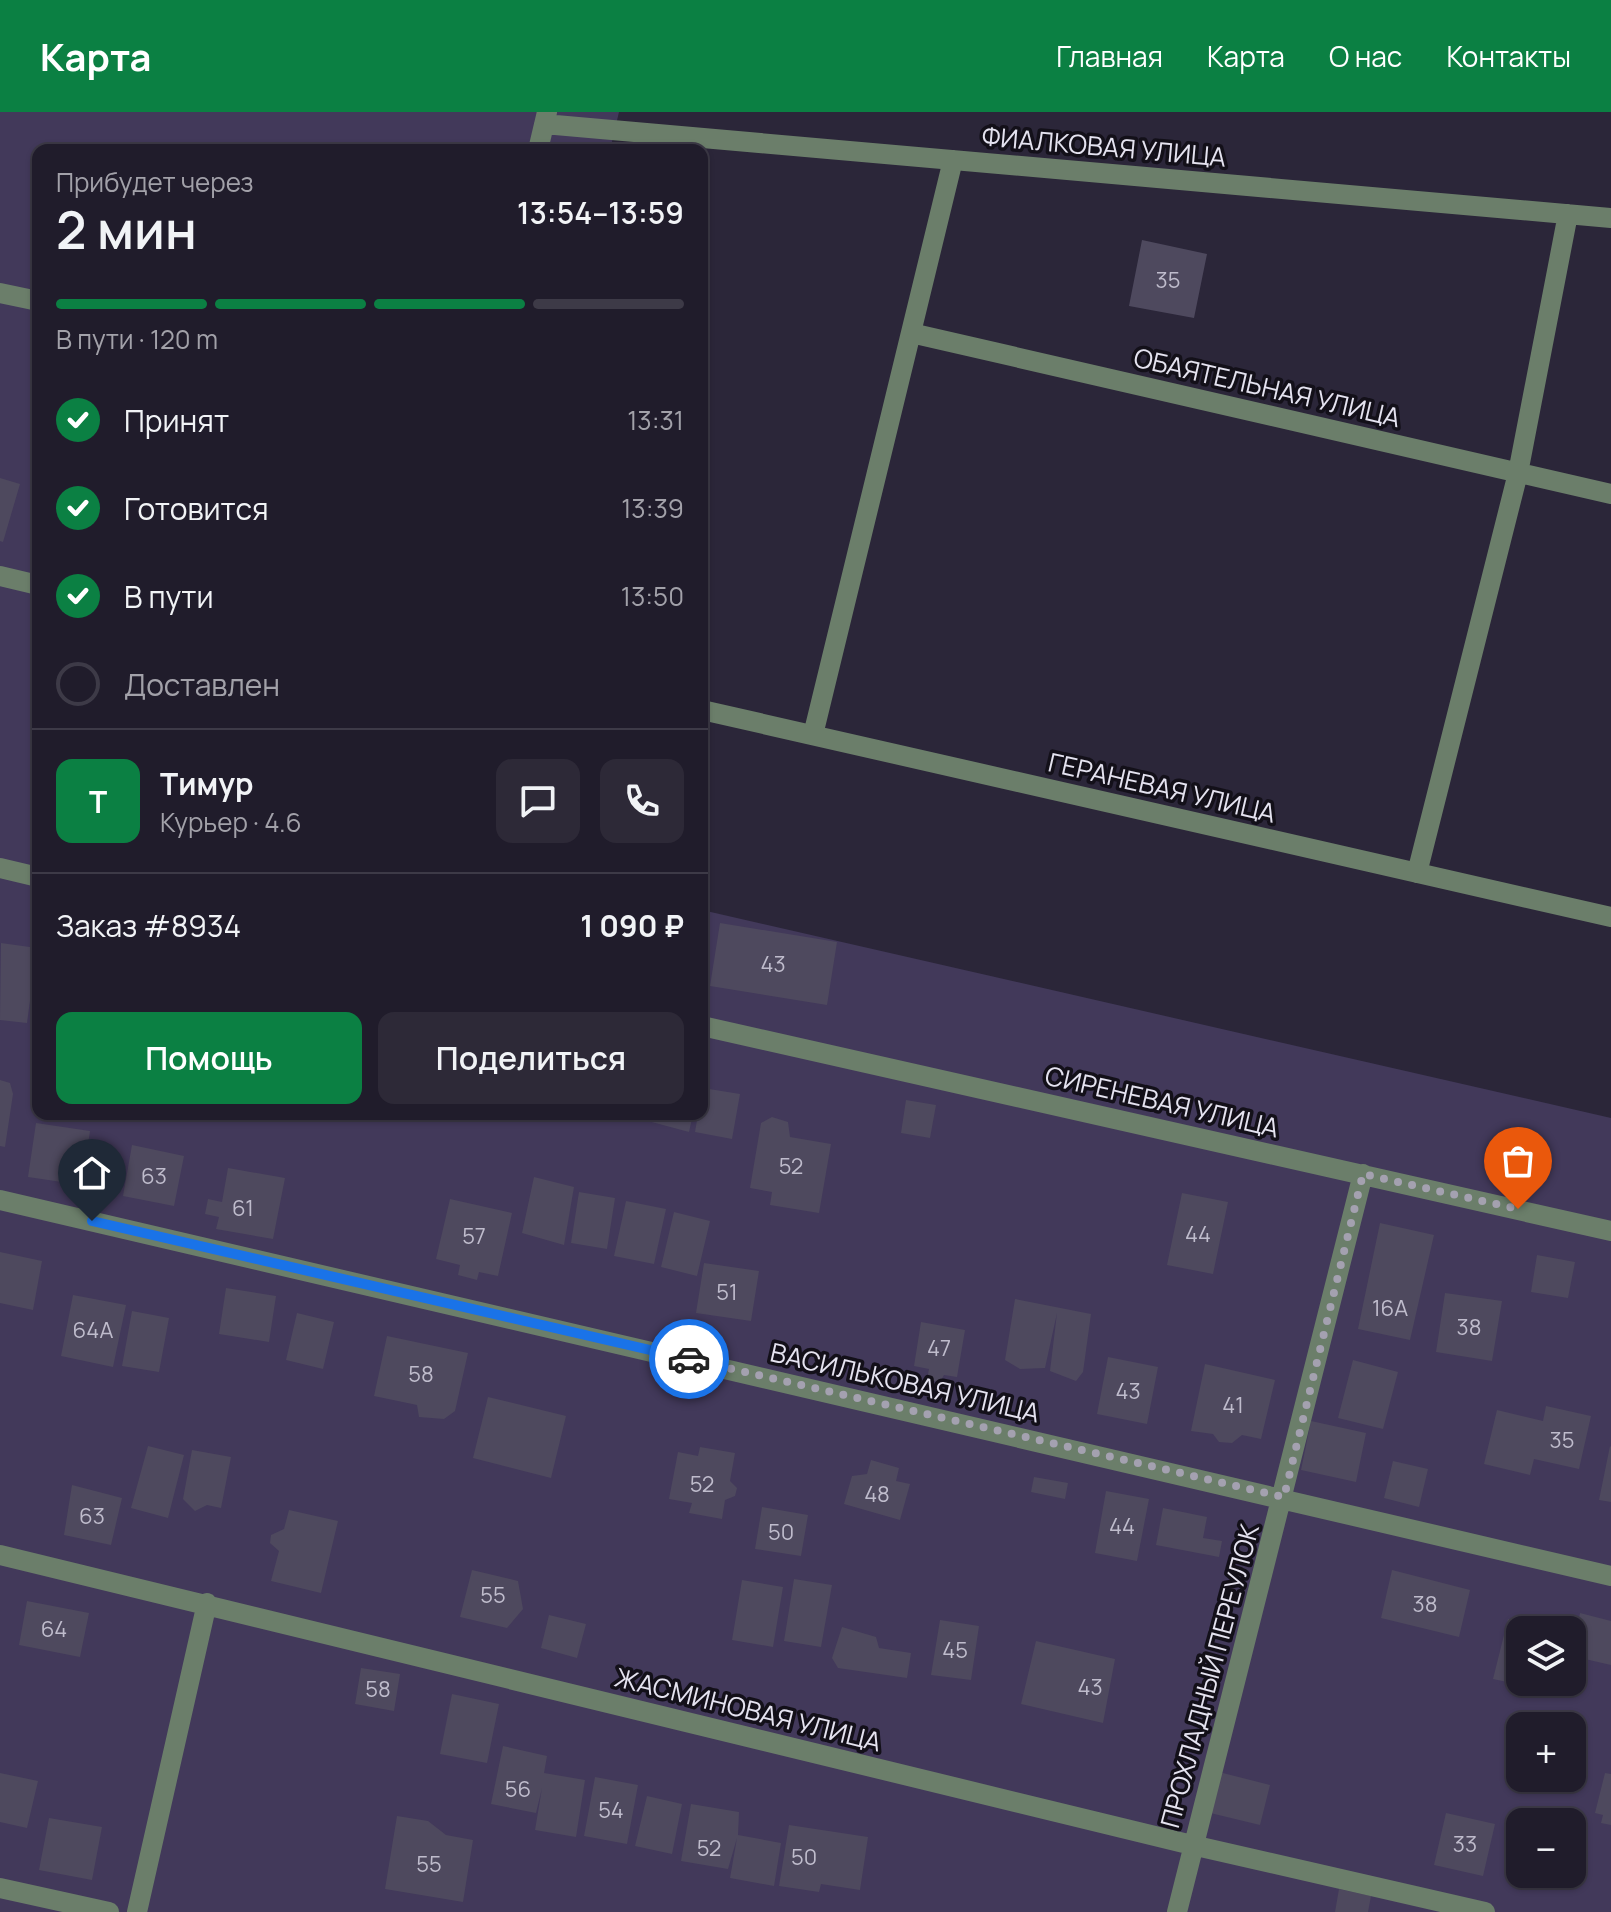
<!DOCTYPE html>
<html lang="ru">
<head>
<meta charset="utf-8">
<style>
	body { margin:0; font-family:Manrope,sans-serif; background:#2d2937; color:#f1f3f6; height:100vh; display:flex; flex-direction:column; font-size:30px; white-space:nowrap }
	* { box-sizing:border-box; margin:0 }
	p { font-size:26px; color:#a2a1a9 }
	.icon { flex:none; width:44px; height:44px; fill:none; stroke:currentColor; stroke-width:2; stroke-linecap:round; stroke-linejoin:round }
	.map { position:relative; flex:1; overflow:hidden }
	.sheet { position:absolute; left:32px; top:32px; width:676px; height:976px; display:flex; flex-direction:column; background:#201c2b; border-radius:16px; box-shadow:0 2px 6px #0004,0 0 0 2px #3d3a47 }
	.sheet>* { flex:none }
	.controls { position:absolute; left:1506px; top:1504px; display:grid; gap:16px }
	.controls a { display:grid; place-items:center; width:80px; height:80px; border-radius:16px; background:#201c2b; box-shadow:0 2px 6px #0004,0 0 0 2px #3d3a47; font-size:40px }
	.pin { position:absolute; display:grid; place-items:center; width:68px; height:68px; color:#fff; margin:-82px -34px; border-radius:50% 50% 50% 0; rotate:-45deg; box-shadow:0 0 8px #0007 }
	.pin .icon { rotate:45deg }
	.courier { position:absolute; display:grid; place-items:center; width:80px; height:80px; margin:-40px; border:6px solid #1a73e8; border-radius:50%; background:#fff; color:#222; box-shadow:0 2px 10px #0007 }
	.headline em { font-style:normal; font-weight:600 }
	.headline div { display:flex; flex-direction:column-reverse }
	.headline { display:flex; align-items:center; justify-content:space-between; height:136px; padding:0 24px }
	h1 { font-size:52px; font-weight:600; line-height:60px }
	.bar { display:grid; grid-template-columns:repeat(4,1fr); gap:12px 8px; align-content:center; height:96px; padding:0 24px }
	.bar i { height:10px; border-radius:6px; background:#3d3a47 }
	.bar .selected { background:#0b8043 }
	.bar p { grid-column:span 4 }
	.line { display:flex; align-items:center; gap:20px; padding:0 24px; border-top:2px solid #3d3a47 }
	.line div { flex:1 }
	.round { display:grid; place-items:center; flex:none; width:84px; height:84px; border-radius:16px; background:#2d2937 }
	ol { padding:0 24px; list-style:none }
	li { display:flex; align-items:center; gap:24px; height:88px }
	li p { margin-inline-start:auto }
	li .icon { padding:8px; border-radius:50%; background:#0b8043; color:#fff; stroke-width:4 }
	li:last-child { color:#a2a1a9 }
	li i { width:44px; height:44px; border:4px solid #3d3a47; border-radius:50% }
	.cta { display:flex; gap:16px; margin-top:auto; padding:16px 24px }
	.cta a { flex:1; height:92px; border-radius:16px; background:#0b8043; color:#fff; font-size:32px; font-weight:600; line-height:92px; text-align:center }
	.cta a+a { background:#2d2937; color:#f1f3f6 }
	header { display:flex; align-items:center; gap:48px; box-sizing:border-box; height:112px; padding:0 40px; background:#0b8043; color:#fff }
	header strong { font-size:38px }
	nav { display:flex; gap:44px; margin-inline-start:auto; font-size:28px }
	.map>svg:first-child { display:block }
</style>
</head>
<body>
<header>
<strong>Карта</strong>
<nav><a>Главная</a><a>Карта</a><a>О нас</a><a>Контакты</a></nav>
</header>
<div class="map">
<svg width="1611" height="1800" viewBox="0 0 1611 1800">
	<rect width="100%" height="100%" fill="#2b2639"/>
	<path fill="#42395a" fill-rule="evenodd" d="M0,0h619l-9,38h-572v964h664v-204l909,208v794h-1611zM1520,1518h52v52h-52zM1520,1614h52v52h-52zM1520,1710h52v52h-52z"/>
	<path fill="#4e495e" d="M1142,128l65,14 -13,64 -65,-12z
		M0,366l20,6 -17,58 -3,-1z
		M720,811l117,19 -10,63 -117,-19z
		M1,831l36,5 -10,75 -27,-3z
		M0,968l10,3 3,11 -8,53 -5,-1z
		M703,976l37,6 -8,45 -37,-7 3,-18h4z
		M906,988l30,5 -6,33 -29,-5z
		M650,1002h43l-4,18 -41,-11z
		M772,1005l16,5 2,15 41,7 -12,69 -49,-8 2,-13 -22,-4 11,-65z
		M36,1011l54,8 -8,54 -54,-8z
		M132,1033l52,11 -10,50 -51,-10z
		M228,1056l57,10 -12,61 -57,-10 3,-12 -14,-3 3,-15 14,3z
		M534,1065l40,10 -10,58 -42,-12z
		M579,1080l36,6 -8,51 -36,-6z
		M1182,1081l46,9 -15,72 -46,-9z
		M450,1087l62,14 -14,63 -19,-4 -2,8 -19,-5 2,-10 -24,-6z
		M626,1089l40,8 -12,55 -40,-8z
		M674,1100l36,9 -13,55 -36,-9z
		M1380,1111l54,12 -24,105 -52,-11z
		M0,1140l42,9 -9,49 -33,-7z
		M1537,1143l38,7 -7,36 -37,-6z
		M704,1151l55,8 -8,50 -55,-8z
		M226,1176l50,8 -7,46 -50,-8z
		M1445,1181l57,8 -10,60 -56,-9z
		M73,1183l53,10 -13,62 -52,-11z
		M1015,1187l76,15 -8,58 -7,9 -26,-10 7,-58 -12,55 -25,1 -15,-9z
		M132,1199l37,7 -10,54 -37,-6z
		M297,1201l37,9 -11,47 -37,-9z
		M921,1210l44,8 -8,47 -13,-2 -4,7 -13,-2 2,-11 -15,-3z
		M387,1224l81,17 -13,58 -11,8 -25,-2 -2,-12 -43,-9z
		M1108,1245l50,10 -11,57 -50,-10z
		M1353,1248l45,12 -15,57 -45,-11z
		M1205,1252l70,16 -14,59 -19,-4 -10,8 -13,-1 -6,-8 -22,-3z
		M488,1285l78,19 -15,62 -78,-20z
		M1546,1294l45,10 -12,53 -45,-10 -4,16 -46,-11 13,-54 46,11z
		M1311,1309l55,12 -10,49 -55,-12z
		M148,1334l36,9 -16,63 -37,-10z
		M1610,1334l1,1v55l-12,-2z
		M700,1335l35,6 -5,28 7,7 -2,8 -10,4 -3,19 -33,-6 3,-10 -23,-4 9,-47 20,4z
		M192,1338l39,7 -10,51 -14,-3 -12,6 -12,-12z
		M871,1348l28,8 -3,13 14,3 -10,36 -56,-16 8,-28 15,-2z
		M1393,1349l35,8 -9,38 -35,-9z
		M1034,1365l34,6 -3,16 -34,-7z
		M72,1373l50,13 -11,47 -47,-10z
		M1106,1379l43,8 -12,62 -42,-8z
		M762,1395l46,8 -7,41 -46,-7z
		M1163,1396l44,9 -4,21 19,3 -3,16 -63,-12z
		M289,1398l49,11 -17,72 -50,-12 8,-30 -9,-8 1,-8 13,-6z
		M472,1458l46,11 5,28 -16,19 -47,-11z
		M1392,1458l78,20 -11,47 -78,-19z
		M794,1467l38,6 -11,62 -37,-6z
		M742,1468l41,7 -10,60 -41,-7z
		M27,1489l62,12 -9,44 -61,-12z
		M1580,1501l31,8v44l-39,-9z
		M549,1503l37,9 -9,34 -36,-10z
		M1508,1507l28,7 -1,4h-15l1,55 -28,-6z
		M940,1508l39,6 -8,54 -40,-5z
		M842,1515l34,10 3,11 32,5 -4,25 -69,-10 -6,-10z
		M1036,1529l79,18 -12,64 -82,-19z
		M361,1556l39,6 -6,37 -39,-7z
		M452,1582l47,10 -12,59 -47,-9z
		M503,1634l44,10 -3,17 41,7 -9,57 -41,-7 7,-42 -6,25 -45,-9z
		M1211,1658l59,15 -10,40 -58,-14z
		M0,1661l38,8 -11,47 -27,-6z
		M1605,1661l6,1v51l-10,-2 2,-8 -8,-2z
		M595,1665l43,8 -11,59 -43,-8z
		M647,1684l35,8 -10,50 -37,-8z
		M691,1692l48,8 -1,23 43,8 -7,43 -44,-8 7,-40 -9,31 -47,-8z
		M1446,1701l49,11 -12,52 -49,-11z
		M397,1704l31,5 18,14 27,5 -10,62 -78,-13z
		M49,1706l53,9 -10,53 -53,-10z
		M789,1713l79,12 -8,53 -39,-6 -2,8 -40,-6z
		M1339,1777l32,7 -3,16h-33z"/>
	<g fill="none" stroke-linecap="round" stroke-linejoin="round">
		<path stroke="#6b7e6a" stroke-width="20" d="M544,12l1067,94
			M538,38l9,-38
			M0,181l38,8
			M911,221l700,161
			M0,464l38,9
			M702,598l909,207
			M813,623l140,-575
			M0,756l38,9
			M1417,761l101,-400 50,-259
			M702,914l909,205
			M0,1088l1611,376
			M0,1443l1192,290 293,67
			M0,1776l109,24
			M137,1800l70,-309
			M1177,1800l186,-738"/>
	</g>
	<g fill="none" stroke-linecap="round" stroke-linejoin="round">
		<path stroke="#a4a1b0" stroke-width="8" stroke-dasharray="0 14.4" d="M689,1247l595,138 79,-323 155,35"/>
		<path stroke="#1a73e8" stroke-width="10" d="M92,1109l597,138"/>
	</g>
	<g text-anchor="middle" stroke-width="7" stroke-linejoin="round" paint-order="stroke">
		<g font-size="22" fill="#bfbccc">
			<text x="1168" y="176">35</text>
			<text x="773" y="860">43</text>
			<text x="791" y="1062">52</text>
			<text x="154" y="1072">63</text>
			<text x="243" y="1104">61</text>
			<text x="1198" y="1130">44</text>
			<text x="474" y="1132">57</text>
			<text x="727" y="1188">51</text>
			<text x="1390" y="1204">16А</text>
			<text x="1469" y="1223">38</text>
			<text x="93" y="1226">64А</text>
			<text x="939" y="1244">47</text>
			<text x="421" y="1270">58</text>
			<text x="1128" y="1287">43</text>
			<text x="1233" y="1301">41</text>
			<text x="1562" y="1336">35</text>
			<text x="702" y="1380">52</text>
			<text x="877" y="1390">48</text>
			<text x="92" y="1412">63</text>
			<text x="1122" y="1422">44</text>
			<text x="781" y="1428">50</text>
			<text x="493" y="1491">55</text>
			<text x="1425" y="1500">38</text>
			<text x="54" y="1525">64</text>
			<text x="955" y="1546">45</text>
			<text x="1090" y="1583">43</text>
			<text x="378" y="1585">58</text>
			<text x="518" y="1685">56</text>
			<text x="611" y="1706">54</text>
			<text x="1465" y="1740">33</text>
			<text x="709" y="1744">52</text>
			<text x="804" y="1753">50</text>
			<text x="429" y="1760">55</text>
		</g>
		<g font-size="26" fill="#e5e3f0" stroke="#131019">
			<text transform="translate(1104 35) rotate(5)" y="9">ФИАЛКОВАЯ УЛИЦА</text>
			<text transform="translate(1267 276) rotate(13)" y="9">ОБАЯТЕЛЬНАЯ УЛИЦА</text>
			<text transform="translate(1162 676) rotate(13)" y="9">ГЕРАНЕВАЯ УЛИЦА</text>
			<text transform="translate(1162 990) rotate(13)" y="9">СИРЕНЕВАЯ УЛИЦА</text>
			<text transform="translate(905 1271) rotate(13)" y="9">ВАСИЛЬКОВАЯ УЛИЦА</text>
			<text transform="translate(1210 1564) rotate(-75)" y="9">ПРОХЛАДНЫЙ ПЕРЕУЛОК</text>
			<text transform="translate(748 1598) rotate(14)" y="9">ЖАСМИНОВАЯ УЛИЦА</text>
		</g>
	</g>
</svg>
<div class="controls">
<a><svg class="icon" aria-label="layers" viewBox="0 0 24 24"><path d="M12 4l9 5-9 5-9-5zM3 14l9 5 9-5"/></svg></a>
<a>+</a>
<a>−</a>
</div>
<div class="pin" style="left:1518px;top:1097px;background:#ea580c"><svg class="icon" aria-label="bag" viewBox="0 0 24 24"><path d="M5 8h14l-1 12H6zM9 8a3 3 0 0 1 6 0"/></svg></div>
<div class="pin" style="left:92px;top:1109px;background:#1f2937"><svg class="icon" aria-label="home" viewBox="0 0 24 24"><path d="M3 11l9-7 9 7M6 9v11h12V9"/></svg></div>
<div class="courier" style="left:689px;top:1247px"><svg class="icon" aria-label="car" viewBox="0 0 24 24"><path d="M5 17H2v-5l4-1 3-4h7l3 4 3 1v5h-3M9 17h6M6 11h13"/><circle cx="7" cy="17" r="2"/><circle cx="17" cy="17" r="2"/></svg></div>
<section class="sheet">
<div class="headline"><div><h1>2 мин</h1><p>Прибудет через</p></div><em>13:54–13:59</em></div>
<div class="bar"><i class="selected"></i><i class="selected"></i><i class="selected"></i><i></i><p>В пути · 120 m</p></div>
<ol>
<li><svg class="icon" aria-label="check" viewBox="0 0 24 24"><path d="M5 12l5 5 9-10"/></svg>Принят<p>13:31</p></li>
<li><svg class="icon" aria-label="check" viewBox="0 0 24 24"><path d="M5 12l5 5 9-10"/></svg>Готовится<p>13:39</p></li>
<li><svg class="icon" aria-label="check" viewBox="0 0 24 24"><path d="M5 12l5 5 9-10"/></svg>В пути<p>13:50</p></li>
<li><i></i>Доставлен</li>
</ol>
<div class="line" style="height:144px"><b class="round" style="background:#0b8043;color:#fff">Т</b><div><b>Тимур</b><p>Курьер · 4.6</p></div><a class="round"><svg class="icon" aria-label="chat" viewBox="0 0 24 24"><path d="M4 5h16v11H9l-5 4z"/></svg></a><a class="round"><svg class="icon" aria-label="phone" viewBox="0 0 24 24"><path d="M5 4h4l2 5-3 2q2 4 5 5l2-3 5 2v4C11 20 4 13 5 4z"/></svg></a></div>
<div class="line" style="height:104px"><div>Заказ #8934</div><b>1 090 ₽</b></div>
<div class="cta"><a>Помощь</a><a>Поделиться</a></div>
</section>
</div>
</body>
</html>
